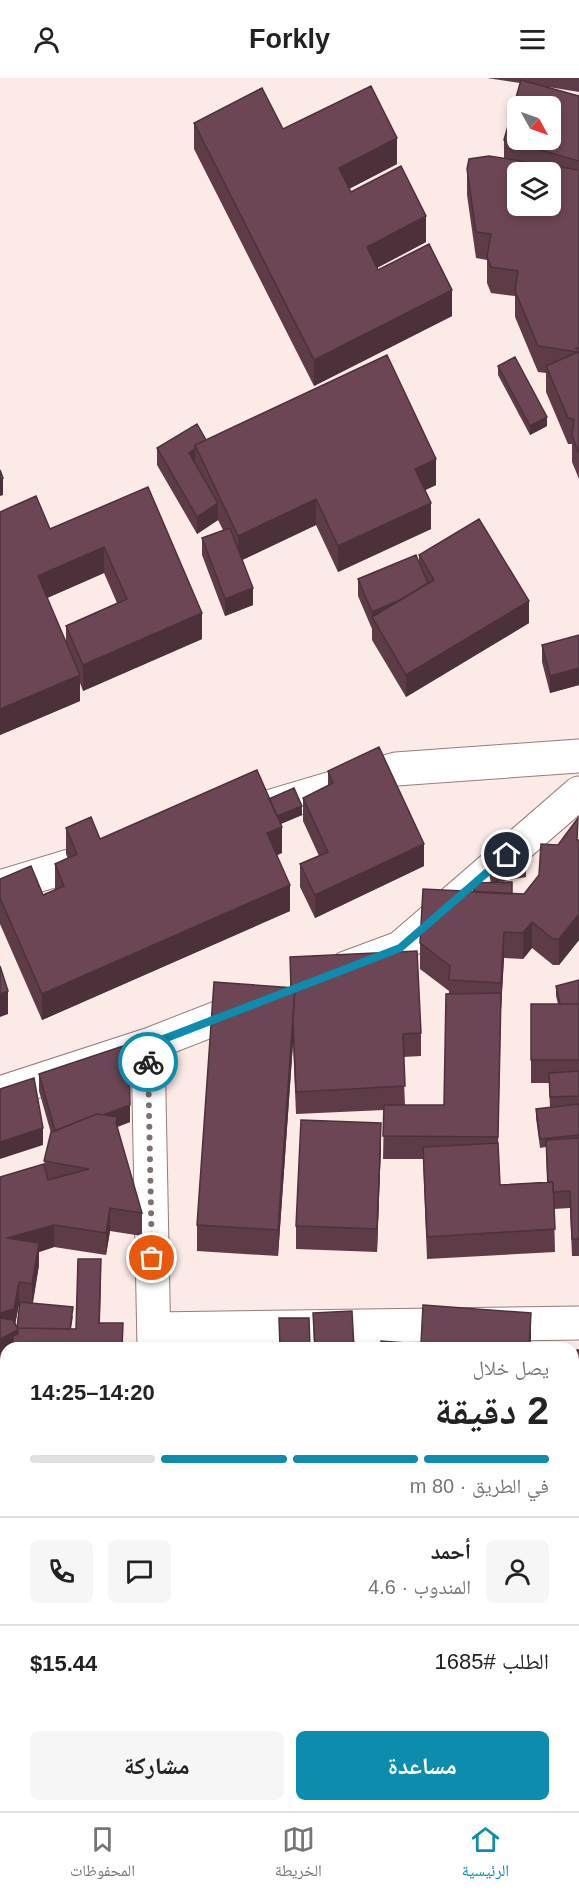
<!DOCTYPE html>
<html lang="ar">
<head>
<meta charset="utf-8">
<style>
	body { margin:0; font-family:Arial,"Noto Naskh Arabic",sans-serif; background:#f6f6f6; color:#222; direction:rtl; height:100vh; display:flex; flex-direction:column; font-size:22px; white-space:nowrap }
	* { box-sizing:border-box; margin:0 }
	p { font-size:20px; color:#767676 }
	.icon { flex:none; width:33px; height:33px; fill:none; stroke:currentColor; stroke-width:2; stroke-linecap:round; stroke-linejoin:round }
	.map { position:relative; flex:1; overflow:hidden; direction:ltr }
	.sheet { position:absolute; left:0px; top:1264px; width:579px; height:470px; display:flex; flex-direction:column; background:#fff; border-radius:18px 18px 0 0; box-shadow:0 3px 9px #0003; direction:rtl }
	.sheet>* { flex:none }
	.needle { width:39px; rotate:130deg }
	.controls { position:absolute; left:507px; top:18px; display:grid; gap:12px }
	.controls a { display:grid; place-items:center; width:54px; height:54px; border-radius:9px; background:#fff; box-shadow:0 3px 9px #0003; font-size:30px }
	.pin { position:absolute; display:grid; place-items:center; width:51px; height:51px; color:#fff; margin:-26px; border:3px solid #fff; border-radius:50%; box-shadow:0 2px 6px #0007 }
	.courier { position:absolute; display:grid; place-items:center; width:60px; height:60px; margin:-30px; border:4px solid #0d8cad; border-radius:50%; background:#fff; color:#222; box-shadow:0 2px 8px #0007 }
	.overview em { font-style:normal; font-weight:700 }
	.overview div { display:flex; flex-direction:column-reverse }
	.overview { display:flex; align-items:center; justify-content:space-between; height:102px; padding:0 30px }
	h1 { font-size:39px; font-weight:700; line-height:45px }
	.bar { display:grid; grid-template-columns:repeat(4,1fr); gap:9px 6px; align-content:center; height:72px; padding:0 30px }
	.bar i { height:8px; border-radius:4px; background:#e0e0e0 }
	.bar .on { background:#0d8cad }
	.bar p { grid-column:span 4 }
	.line { display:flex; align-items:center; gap:15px; padding:0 30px; border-top:2px solid #e0e0e0 }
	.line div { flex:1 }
	.round { display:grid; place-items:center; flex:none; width:63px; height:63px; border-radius:9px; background:#f6f6f6 }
	.button { display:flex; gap:12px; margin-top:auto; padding:12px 30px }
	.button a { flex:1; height:69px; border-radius:9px; background:#0d8cad; color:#fff; font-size:24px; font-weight:700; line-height:69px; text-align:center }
	.button a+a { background:#f6f6f6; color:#222 }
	header { display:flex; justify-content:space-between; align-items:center; height:78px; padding:0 30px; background:#fff; font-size:27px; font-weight:700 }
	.tab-bar { display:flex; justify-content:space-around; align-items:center; height:84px; border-top:2px solid #e0e0e0; background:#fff; font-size:16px; color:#767676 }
	.tab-bar a { display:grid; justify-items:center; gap:3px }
	.tab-bar .on { color:#0d8cad }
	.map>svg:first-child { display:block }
</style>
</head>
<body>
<header><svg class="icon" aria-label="menu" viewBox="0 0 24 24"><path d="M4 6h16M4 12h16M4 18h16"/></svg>Forkly<svg class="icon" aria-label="person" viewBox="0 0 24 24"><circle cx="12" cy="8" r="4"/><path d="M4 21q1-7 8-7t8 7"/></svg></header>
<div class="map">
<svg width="579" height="1733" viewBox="0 0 579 1733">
	<rect width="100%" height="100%" fill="#fceae7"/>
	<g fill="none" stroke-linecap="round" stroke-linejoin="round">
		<g stroke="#977d79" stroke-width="35">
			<path id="street" d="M255,733l141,-42 183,-13
				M0,809l99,-30
				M346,890l54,-20 179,-155
				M148,967l6,303
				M0,1015l148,-48 105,-41
				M154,1251l425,-6
				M167,1728v5"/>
		</g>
		<g stroke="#ae733d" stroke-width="35">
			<path id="primary" d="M573,1572l6,1"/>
		</g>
		<use href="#street" stroke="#fff" stroke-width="33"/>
		<use href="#primary" stroke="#f4c18f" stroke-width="33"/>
	</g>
	<path fill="#5d3c48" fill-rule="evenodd" d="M487,0h92v14l-31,-5 31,9v383l-7,-17v-18h-4l-22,-52v-19l-8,-1 -23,-55v-21l-24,-3 -4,-10v-23l-11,-2 -9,-63v-26l37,-11v-18l16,-57z
		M194,45l203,41 -48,25 2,3 75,50 -49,26 1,2 74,46 -138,70 -120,-237z
		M498,288l49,60 -17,9 -32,-60z
		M206,362l230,45 -11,5 6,39 -93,43 -22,-47 -74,35 11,45 -28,11 -23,-61v-17l21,-8 -5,-10 -21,14 -40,-69v-17z
		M148,409l54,152 -119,52 -3,-8v18l-80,34 50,-206zM104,495l13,30 -51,23v17l-19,-45z
		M419,477l110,68 -123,74 -34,-57v-11l-14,-33v-17l61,-17z
		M579,557v50l-29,8 -8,-31v-17z
		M328,693l96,95 -109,52 -15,-31v-23l19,-8 -16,-35v-23l25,-12z
		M269,721l33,16 -21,9 1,29 -5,2 13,56 -248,109 -42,-96v-45l43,16 12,-5v-26l13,-5 -2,-5v-26l34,11z
		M579,762v100l-20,25h-6l-21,-17 -9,11 -19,-1 -3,51 -3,143 2,33 47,-3 -1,-35 -6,1 -4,-30v-9l14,-1 -1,-25h-18v-79h27l-2,-8v-10l23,-6v276h-7l-2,-48 -16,1 1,43 -128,7 -4,-100h-40l1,-49 -88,4 -3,-71 -15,213 -81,-5v-26l93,-238v-30l131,76v23l-18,1 2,48h39l5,-114 -29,-22v-26l53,-51 18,-9 -5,-24v-10l40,19v9l-28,5 14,12h12l15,-19 19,-30z
		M39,996l91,48 -13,5 25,86v23l-32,-5 -4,24 -52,-8 -15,5v13l-6,38 40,13 -2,13h5l25,-47 -1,41 -94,25v14l-6,3 51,-232 -12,-42zM19,1226l-2,24 -2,-4z
		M381,1067l-4,107 -81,-3v-23z
		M313,1235l41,35h-40z
		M577,1272h2v225l-6,-1v-81l5,-33h-1z
		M0,1338h6v81l-6,-1z
		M0,1486h6v102l-6,-1z
		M573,1576l6,1v156h-55l-25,-2v-3h74v-41h2v-1h-2z
		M227,1728h134l-1,5h-105z"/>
	<path fill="#4c313b" d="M397,60v26l-58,30v-26z
		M426,138v26l-59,31v-26z
		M452,212v26l-138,70v-26z
		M547,339v9l-17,9v-9z
		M195,371v17l-6,-13z
		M436,381v26l-21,10v-26z
		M3,400v17l-3,1v-17z
		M316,421v26l-78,37v-26z
		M218,425v17l-21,14v-17z
		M431,425v26l-93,43v-26z
		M104,469v26l-66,29v-26z
		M253,510v17l-28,11v-17z
		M430,510l-58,29v12v-17z
		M529,523v22l-123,74v-22z
		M202,535v26l-119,52v-26z
		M579,590v17l-29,8v-17z
		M80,597v26l-80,34v-26z
		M302,728v9l-29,12v-9z
		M282,749v26l-15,6v-26z
		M424,766v22l-109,52v-23z
		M290,807v26l-248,109v-26z
		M579,836v26l-20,25v-26z
		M532,844v26l-9,11v-26z
		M504,854v26l-3,51v-26z
		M295,910l-2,33v22l-15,213v-26z
		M8,913v23l-8,3v-23z
		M130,1027v17l-13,5 -61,6z
		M381,1045v22l-4,107v-23z
		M43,1050v17l-43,14v-17z
		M110,1130v23l-4,24v-22z
		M54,1147v22l-15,5v13l-7,41v-22l-25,-46z
		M19,1204v22l-5,27 -14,4v-22z
		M531,1235v26l-1,9h-1z
		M18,1252v18h-12v14l-6,3v-26z
		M151,1728h3v5h-3z
		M356,1728h5l-1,5h-4z"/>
	<path fill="#6c4654" stroke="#4c313b" stroke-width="1.5" fill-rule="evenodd" d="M521,2l58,16v65l-75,-21zM518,28h32v34h-32z
		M371,8l26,52 -58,30 12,24 50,-26 25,50 -59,31 11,23 51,-26 23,46 -138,70 -120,-237 68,-35 21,41z
		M489,78l90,14v178h-4l4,1v104l-7,-17 2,-17 -6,-1 -22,-52 32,-14 -40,-6 -23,-55 3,-20 -27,-4 -4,-10 4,-23 -15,-2 -9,-63 2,-10zM518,94h32v34h-32z
		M387,277l49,104 -21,10 16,34 -93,43 -22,-47 -78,37 -43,-91z
		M515,279l32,60 -17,9 -32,-60z
		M197,346l9,16 -11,5v4l-6,4 29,50 -21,14 -40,-69z
		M0,392l3,8 -3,1z
		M148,409l54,126 -119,52 -17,-39 61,-27 -23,-52 -66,29 42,99 -80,34v-197l36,-16 14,33z
		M479,441l50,82 -123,74 -34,-58 62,-37 -15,-25z
		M230,450l23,60 -28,11 -23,-61z
		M416,477l12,28 -28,17 -28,12 -14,-33z
		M579,557v33l-29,8 -8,-31z
		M379,669l45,97 -109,51 -15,-31 28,-12 -25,-54 30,-15 -5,-12z
		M257,692l25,57 -15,6 23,52 -248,109 -42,-96v-19l31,-13 12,29 21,-9 -9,-22 22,-10 -11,-26 25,-11 9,22z
		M294,710l8,18 -25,10 -8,-17z
		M578,740l-1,22h2v74l-20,25h-6l-21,-17 -9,11 -19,-1 -3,51 -52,-3 1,-14 -30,-23 3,-54 101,5 15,-19 2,-31 17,1z
		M522,765l4,25 -35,6 -5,-25z
		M512,804v12l-38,-2 -1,-9z
		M417,873l4,82 -18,1 2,52 -109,6 -3,-71 2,-33h-4l-1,-31z
		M0,888l8,25 -8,3z
		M579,902v24h-19l-4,-18z
		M214,904l81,6 -17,242 -81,-5z
		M501,915l-3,144 -115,-1 1,-31h60l2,-111z
		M531,926h48v56h-48z
		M129,966l1,61 -27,10 -6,-1 -42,17 -16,-57z
		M579,993v25l-29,1 -1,-24z
		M34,1000l9,50 -43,14v-53z
		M579,1026v31l-39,4 -4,-30z
		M97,1036l20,3 -1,6 26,90 -32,-5 -4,25 -52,-8 -47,13 32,5 -7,41 -13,-2 -5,27 -14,4v-136l44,-13 4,16 41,-11 -45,-8 7,-29z
		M301,1042l80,3 -4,106 -81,-3z
		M579,1060v101h-7l-2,-48 -17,1v-10h-5l-2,-42z
		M498,1065l2,42 53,-3 2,47 -128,8 -4,-90z
		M78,1181h23l-2,64h24l-1,25h-109v-12l5,-2 -1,-6 59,1z
		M20,1224l53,5 -3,22 -53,-1z
		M423,1227l108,8 -2,35h-148v-7l40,3z
		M352,1233l2,37h-39l-2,-35z
		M0,1240l13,2 5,10 -18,9z
		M279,1240h30l1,30h-30z
		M577,1272h2v93h-2z
		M0,1338h6v55l-6,-1z
		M579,1371v100l-6,-1v-55z
		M0,1486h6v79l-6,-1z
		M573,1576l6,1v54l-6,-1z
		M573,1650l6,1v36h-4l2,-18h-4z
		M0,1666h6v62h6v5h-12z
		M573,1687h6v28l-6,-1z
		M24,1728h127v5h-127z"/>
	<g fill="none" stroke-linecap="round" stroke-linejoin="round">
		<path stroke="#7e706e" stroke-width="6" stroke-dasharray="0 10.8" d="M148,984l4,196"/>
		<path stroke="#0d8cad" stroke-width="8" d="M148,984v-17l252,-97 107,-93"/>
	</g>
</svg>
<div class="controls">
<a><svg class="needle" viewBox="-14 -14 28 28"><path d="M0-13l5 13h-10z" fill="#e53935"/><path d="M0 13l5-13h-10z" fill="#767676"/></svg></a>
<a><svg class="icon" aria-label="layers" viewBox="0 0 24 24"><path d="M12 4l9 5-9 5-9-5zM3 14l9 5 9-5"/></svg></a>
</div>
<div class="pin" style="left:152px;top:1180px;background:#ea580c"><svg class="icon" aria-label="bag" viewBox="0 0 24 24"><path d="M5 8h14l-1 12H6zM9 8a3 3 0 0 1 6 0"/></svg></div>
<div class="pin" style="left:507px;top:777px;background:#1f2937"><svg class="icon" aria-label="home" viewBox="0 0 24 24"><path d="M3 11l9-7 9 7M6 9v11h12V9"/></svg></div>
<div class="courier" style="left:148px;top:984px"><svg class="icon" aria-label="bike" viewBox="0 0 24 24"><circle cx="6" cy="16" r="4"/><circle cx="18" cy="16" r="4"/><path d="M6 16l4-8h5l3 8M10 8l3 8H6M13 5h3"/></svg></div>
<section class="sheet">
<div class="overview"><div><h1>2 دقيقة</h1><p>يصل خلال</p></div><em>14:20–14:25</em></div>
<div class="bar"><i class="on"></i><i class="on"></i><i class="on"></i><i></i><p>في الطريق · 80 m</p></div>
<div class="line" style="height:108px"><a class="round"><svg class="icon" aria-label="person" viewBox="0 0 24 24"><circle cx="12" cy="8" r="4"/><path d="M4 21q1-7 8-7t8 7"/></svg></a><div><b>أحمد</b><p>المندوب · 4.6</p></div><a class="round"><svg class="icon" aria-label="chat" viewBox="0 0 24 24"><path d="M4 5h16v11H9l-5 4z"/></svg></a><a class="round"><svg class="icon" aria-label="phone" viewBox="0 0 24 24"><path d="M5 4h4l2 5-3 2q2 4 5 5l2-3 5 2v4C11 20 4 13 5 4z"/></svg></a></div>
<div class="line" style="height:78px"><div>الطلب #1685</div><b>$15.44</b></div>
<div class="button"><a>مساعدة</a><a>مشاركة</a></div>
</section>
</div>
<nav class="tab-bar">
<a class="on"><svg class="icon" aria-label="home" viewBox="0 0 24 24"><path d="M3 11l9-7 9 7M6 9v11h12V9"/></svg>الرئيسية</a>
<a><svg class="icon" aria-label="map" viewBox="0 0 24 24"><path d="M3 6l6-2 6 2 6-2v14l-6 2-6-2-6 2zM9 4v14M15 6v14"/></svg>الخريطة</a>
<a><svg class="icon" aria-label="saved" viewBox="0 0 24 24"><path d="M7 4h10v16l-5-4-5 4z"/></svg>المحفوظات</a>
</nav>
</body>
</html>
